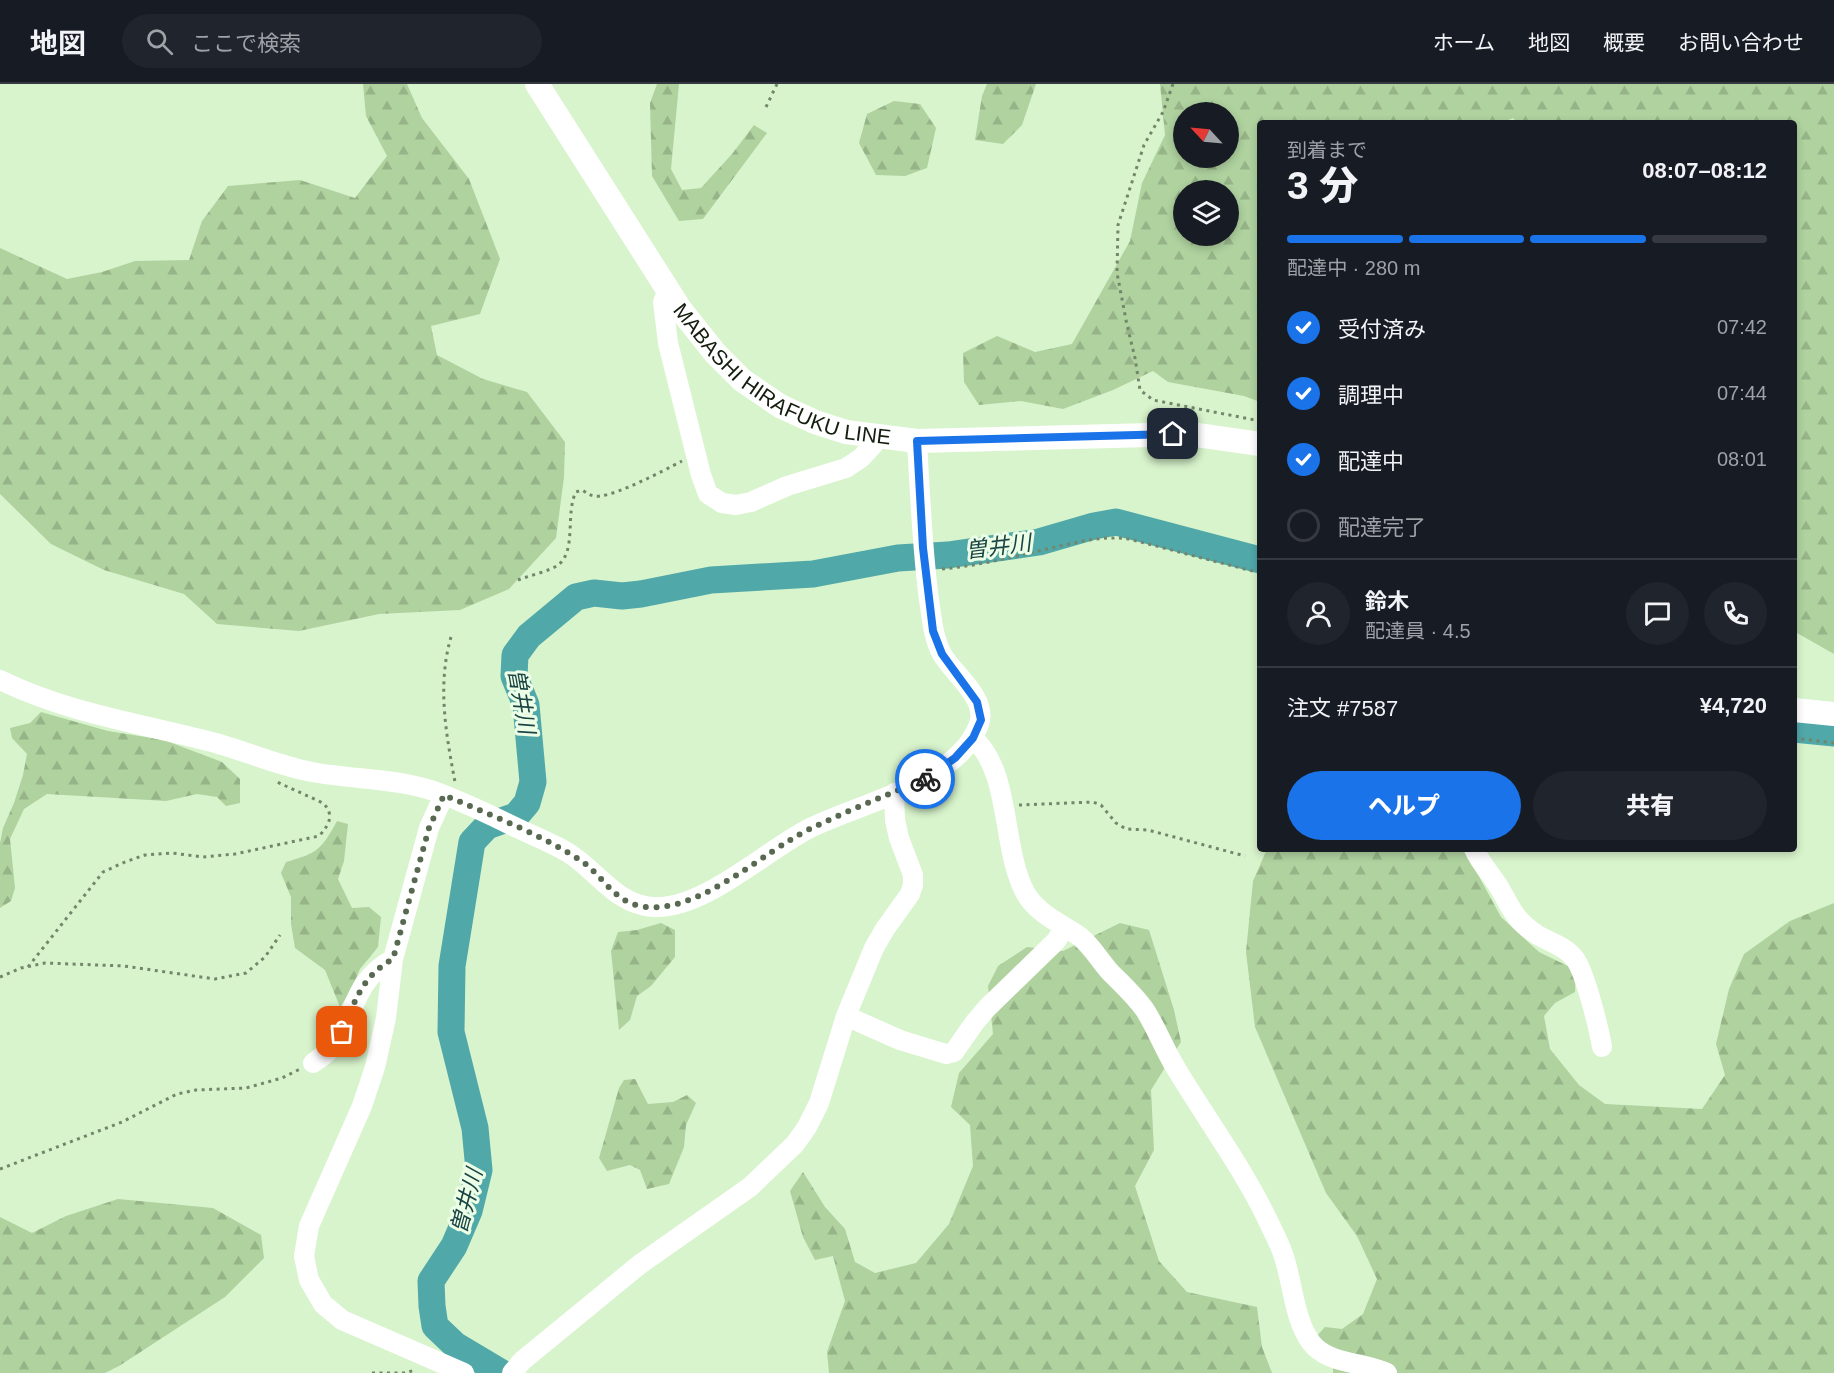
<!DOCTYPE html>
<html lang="ja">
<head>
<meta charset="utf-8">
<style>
	body { margin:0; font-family:Helvetica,"Noto Sans JP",sans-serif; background:#20242c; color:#f1f3f6; height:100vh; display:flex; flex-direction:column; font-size:22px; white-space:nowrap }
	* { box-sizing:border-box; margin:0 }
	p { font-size:20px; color:#9ea1a6 }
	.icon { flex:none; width:33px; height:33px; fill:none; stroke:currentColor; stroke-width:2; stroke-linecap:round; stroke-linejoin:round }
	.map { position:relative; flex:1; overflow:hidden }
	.drawer { position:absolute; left:1257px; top:36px; width:540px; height:732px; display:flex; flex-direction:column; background:#171b24; border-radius:6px; box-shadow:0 3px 9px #0003 }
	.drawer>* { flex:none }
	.needle { width:39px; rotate:296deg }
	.tools { position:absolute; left:1173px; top:18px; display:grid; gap:12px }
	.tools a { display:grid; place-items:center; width:66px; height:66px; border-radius:50%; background:#171b24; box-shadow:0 3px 9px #0003; font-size:30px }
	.pin { position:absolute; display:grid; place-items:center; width:51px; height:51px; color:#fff; margin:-26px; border-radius:12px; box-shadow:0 3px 9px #0006 }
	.courier { position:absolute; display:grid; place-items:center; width:60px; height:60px; margin:-30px; border:4px solid #1a73e8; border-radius:50%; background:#fff; color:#222; box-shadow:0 2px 8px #0007 }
	.summary em { font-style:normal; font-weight:800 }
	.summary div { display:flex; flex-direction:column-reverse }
	.summary { display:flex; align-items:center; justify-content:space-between; height:102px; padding:0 30px }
	h1 { font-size:39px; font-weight:800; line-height:45px }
	.bar { display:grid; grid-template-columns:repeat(4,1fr); gap:9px 6px; align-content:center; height:72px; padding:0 30px }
	.bar i { height:8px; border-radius:4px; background:#363941 }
	.bar .current { background:#1a73e8 }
	.bar p { grid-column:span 4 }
	.line { display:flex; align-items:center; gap:15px; padding:0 30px; border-top:2px solid #363941 }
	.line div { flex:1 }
	.round { display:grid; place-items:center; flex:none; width:63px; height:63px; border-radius:32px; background:#20242c }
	ol { padding:0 30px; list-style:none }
	li { display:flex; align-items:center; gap:18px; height:66px }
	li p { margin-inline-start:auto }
	li .icon { padding:6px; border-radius:50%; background:#1a73e8; color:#fff; stroke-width:4 }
	li:last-child { color:#9ea1a6 }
	li i { width:33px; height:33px; border:3px solid #363941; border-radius:50% }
	.action { display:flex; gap:12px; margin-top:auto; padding:12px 30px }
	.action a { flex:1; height:69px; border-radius:36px; background:#1a73e8; color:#fff; font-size:24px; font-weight:800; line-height:69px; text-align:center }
	.action a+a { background:#20242c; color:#f1f3f6 }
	header { display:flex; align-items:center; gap:36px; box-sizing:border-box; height:84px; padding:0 30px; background:#171b24; border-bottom:2px solid #363941 }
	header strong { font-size:28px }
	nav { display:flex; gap:33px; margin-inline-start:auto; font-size:21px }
	.search { width:420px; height:54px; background:#20242c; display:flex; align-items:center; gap:15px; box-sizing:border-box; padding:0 21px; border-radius:33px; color:#9ea1a6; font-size:22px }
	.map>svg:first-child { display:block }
</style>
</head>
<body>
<header>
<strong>地図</strong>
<div class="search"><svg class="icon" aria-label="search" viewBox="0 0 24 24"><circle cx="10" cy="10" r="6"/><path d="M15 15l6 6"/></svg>ここで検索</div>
<nav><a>ホーム</a><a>地図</a><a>概要</a><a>お問い合わせ</a></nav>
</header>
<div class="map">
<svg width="1834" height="1289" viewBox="0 0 1834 1289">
	<defs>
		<pattern id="forest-firs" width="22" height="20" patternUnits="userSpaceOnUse" patternTransform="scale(1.5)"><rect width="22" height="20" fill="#afd29f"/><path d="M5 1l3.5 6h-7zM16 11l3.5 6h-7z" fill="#96b488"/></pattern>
	</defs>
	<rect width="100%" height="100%" fill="#d8f4cc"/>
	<path fill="url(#forest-firs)" fill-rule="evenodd" d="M363,0h44l15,34 47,61 31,80 -20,55 -49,12 6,29 46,24 44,13 38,50 -1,35 -8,61 -47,51 -49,21 -81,4 -80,17 -82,-7 -33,-30 -80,-24 -53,-26 -51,-50v-246l67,31 35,-7 33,-11 54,-1 13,-39 26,-35 72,-6 55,18 32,-42 -21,-40z
		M657,0h22l-8,85 11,21 19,-2 31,-34 22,-29 13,8 -64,86 -24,2 -27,-45 -2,-73z
		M987,0h49l-14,41 -19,19 -28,-4 7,-44z
		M1160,0h674v570l-37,-21 -3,-14v-496h-276l-5,-5 -12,5h-241v279l-16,-6 -76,-14 -15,-11 -40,19 -50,19 -42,-8 -42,4 -15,-23 -1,-29 34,-17 38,16 37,-8 58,-103 12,-58 23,-48zM1184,28h44v46h-44zM1184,106h44v46h-44z
		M894,17l26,3 16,24 -9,40 -22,8 -29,-1 -17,-32 8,-29z
		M41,628l67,19 56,9 58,22 18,17v24l-14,3 -9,-9 -20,-3 -31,7 -119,-7 -23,15 -14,30 5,49 -4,13 -11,7v-65l3,-15 11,-25 9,-28 4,-21 -15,-16 -2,-10 20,-5z
		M337,737l11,3 -4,37 -6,18 14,29 17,-1 12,10 -3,30 -18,22 -11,25 -9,13 -15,-37 -30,-22 -4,-24v-27l-10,-24 5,-11c32,-9 35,-12 51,-41z
		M1267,765h197l37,68 38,35 37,18 -1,22 -20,11 -11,13 6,33 29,36 26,19 97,5 23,-34 -9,-31 13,-55 15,-35 46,-33 44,-18v470h-501v-22l-19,-12 11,-12 17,2 21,-15 14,-35 -20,-43 -31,-43 -71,-166 -9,-75 7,-71z
		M661,839l14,7v27l-24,29 -14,10 -7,24 -11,10 -8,-79 7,-19 19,-2z
		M1120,839l29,7 25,80 7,32 -30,48 3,60 -19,36 24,75 28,31 70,15 5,40 10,26h-443l-2,-21 18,-51 -12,-45 -18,4 -12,-23 -13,-46 13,-19 22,35 20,22 10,33 20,11 41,-10 33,-39 24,-58 -3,-41 -19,-18 8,-34 34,-39 -5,-48 10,-20 29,-19 36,4z
		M635,995l13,25 25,-2 14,-7 9,8 -10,22 -2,22 -15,37 -22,5 -7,-19 -10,-5 -23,6 -8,-13 20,-70 5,-8z
		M118,1115l95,9 48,27 3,23 -39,39 -106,69 -14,7h-105v-156l32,16 34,-17z"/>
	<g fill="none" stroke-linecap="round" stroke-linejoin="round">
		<path stroke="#50a8a9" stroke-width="27" d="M1794,645l40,4
			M502,1289l-47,-28 -20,-19 -3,-20 -1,-25 23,-35 15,-35 10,-41 -4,-42 -24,-96 1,-66 20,-124 15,-16 29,-10 11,-13 6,-21 -7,-77 -12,-29 1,-21 14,-19 47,-39 18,-4 28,3 19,-2 70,-14 102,-6 85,-16 50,-3 91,-13 55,-16 22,-4 144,38"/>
		<path stroke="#73866b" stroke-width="3" stroke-dasharray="3 4.5" stroke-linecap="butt" d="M1173,0l-10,28 -19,33 -26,80 -1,48 10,52 8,33 5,32 13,10 107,21
			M766,23l11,-23
			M942,485c35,-3 70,-12 105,-20 27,-6 54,-14 82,-10l131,34
			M518,496c10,-4 32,-9 40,-15 19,-14 7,-52 18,-73l6,-2c6,4 10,7 18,6 19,-2 63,-25 82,-35
			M451,553c-14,48 -5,97 4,145
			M1794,654l40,5
			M1019,721l74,-3 8,3 15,18 10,6 22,1 97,26
			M28,883l75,-95 22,-10 20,-7 27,-2 31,4 32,-3 84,-18c10,-11 16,-21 4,-33l-46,-21
			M0,893l21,-9 24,-5 79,3 91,13 31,-6 19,-16 15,-22
			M0,1085l122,-47 55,-28 19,-4 50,-2 36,-10 18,-9
			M372,1289h33l10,-3"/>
		<path stroke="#fff" stroke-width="20" d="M668,206l-5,12 5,41 33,132 7,19 14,9 14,2 15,-3 36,-16 59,-18 15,-10 12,-13 4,-8
			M0,596c69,34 145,44 219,64 31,9 61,22 93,28 43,8 89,6 130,22 25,10 51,22 75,34 17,8 35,15 50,24 30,18 49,53 86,55 51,3 114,-58 159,-80 39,-18 84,-30 121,-53 19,-12 38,-27 46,-50 9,-26 -26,-50 -37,-70 -9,-16 -10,-36 -13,-54 -7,-53 -9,-106 -12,-159
			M973,654c39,34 28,112 53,156 12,20 34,29 53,42 13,10 21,25 32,37 12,12 24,23 34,37 12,19 20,41 32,60 32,53 69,102 95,159 4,8 8,16 11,25 10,27 11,72 32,93 19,18 50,15 72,26
			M444,711l-15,33 -36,131 -7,59 -11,49 -13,39 -53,120 -5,30 5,24 14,24 19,16 122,53
			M1474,765c6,13 15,23 23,35 14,22 15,34 39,50 12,8 30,12 39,25 10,13 24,70 27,88
			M846,932l54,24 36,11 10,3 8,-2 21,-30 12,-14 69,-67 8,-13
			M313,979c6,-4 13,-9 18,-15 26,-33 20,-66 62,-89
			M512,1289l10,-12 117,-96 111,-78 45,-43 12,-17 12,-24 27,-87 28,-68 11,-19 25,-35 3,-9v-10l-14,-37 -4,-18 -1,-27"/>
		<g stroke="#fff" stroke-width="24">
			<path id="s1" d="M537,0l143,225 35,44 27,27 38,26 35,16 31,10 71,9 273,-7 70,10"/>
			<path d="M1794,626l40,4"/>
		</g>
	</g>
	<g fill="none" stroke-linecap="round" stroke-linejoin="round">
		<path stroke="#596951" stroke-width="6" stroke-dasharray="0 10.8" d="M342,948c13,-31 20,-56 51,-73l36,-131 15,-33c46,20 94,38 136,65 20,13 33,39 56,45 57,16 128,-55 176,-77 37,-18 75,-33 113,-49"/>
		<path stroke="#1a73e8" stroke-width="8" d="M925,695l30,-21 18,-20 8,-18 -4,-18 -35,-48 -9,-23 -10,-83 -6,-107 256,-7"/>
	</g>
	<g text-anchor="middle" stroke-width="6" stroke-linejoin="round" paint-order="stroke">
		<g font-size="21" fill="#141e0f" stroke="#ecfee5">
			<text dy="7" stroke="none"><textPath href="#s1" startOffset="393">MABASHI HIRAFUKU LINE</textPath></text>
		</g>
		<g font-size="22" font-style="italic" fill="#1b4445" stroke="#ecfee5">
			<text transform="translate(998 462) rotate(-7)" y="8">曽井川</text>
			<text transform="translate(522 617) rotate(80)" y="8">曽井川</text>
			<text transform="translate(466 1117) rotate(-75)" y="8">曽井川</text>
		</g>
	</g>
</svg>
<div class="tools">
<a><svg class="needle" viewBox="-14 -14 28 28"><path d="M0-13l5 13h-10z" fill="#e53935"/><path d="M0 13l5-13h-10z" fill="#9ea1a6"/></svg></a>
<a><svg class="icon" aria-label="layers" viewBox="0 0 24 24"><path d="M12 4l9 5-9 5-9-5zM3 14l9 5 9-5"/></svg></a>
</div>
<div class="pin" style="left:342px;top:948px;background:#ea580c"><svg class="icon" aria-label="bag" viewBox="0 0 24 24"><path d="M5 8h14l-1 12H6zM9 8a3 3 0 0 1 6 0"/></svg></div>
<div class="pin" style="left:1173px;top:350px;background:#1f2937"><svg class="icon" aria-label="home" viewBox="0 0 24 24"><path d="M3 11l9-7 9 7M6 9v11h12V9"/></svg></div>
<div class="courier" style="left:925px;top:695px"><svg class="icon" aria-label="bike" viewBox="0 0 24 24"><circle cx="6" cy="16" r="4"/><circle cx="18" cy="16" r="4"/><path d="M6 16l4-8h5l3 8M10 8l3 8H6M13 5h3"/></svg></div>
<section class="drawer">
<div class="summary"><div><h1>3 分</h1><p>到着まで</p></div><em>08:07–08:12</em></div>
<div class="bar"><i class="current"></i><i class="current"></i><i class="current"></i><i></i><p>配達中 · 280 m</p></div>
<ol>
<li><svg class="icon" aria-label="check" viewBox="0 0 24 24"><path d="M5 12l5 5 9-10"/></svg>受付済み<p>07:42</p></li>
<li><svg class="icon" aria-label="check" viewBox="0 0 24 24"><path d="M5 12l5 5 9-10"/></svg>調理中<p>07:44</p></li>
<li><svg class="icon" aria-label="check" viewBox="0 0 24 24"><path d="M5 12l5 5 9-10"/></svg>配達中<p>08:01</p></li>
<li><i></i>配達完了</li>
</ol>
<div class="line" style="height:108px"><a class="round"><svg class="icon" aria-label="person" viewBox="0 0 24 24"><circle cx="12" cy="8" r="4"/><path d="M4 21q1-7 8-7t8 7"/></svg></a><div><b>鈴木</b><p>配達員 · 4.5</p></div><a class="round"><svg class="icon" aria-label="chat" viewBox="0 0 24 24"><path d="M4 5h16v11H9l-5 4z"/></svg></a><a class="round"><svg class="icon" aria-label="phone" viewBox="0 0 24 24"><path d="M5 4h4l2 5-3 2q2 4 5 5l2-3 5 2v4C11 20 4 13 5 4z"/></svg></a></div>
<div class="line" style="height:78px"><div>注文 #7587</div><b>¥4,720</b></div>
<div class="action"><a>ヘルプ</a><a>共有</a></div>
</section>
</div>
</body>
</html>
